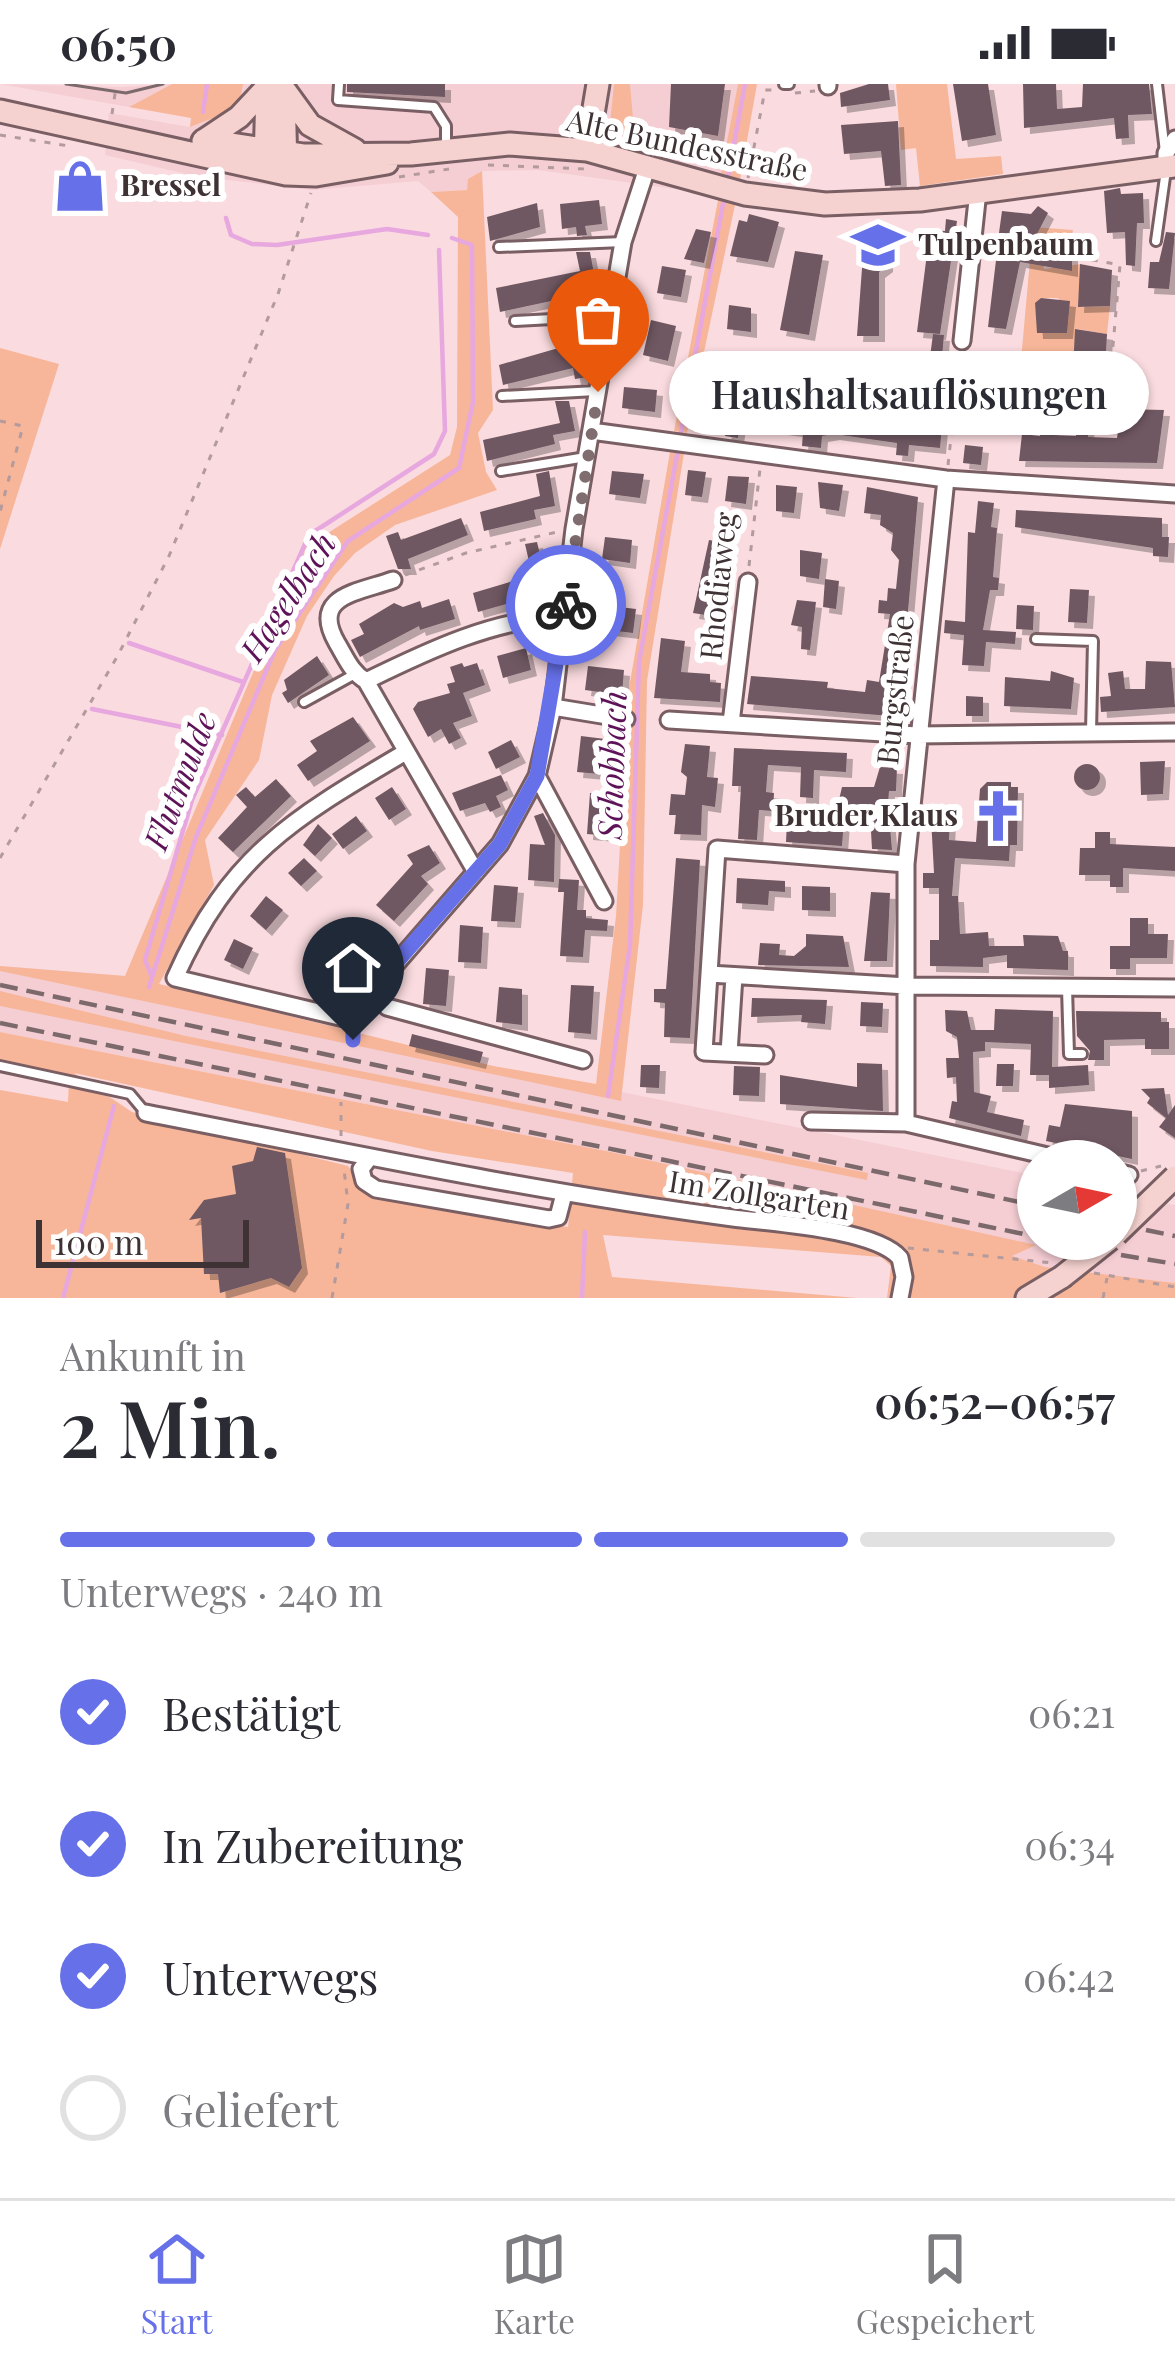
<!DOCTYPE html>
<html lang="de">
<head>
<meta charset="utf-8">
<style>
	body { margin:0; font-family:"Playfair Display",serif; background:#f7f7f7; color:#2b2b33; height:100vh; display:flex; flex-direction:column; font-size:45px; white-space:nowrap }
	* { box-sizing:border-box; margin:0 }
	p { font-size:39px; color:#7c7c81 }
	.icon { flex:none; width:66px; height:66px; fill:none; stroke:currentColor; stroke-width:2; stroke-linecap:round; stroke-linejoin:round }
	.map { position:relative; height:1214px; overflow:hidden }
	.panel { display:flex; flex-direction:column; background:#fff; flex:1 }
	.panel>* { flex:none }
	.needle { width:78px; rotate:81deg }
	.controls { position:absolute; left:1017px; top:1056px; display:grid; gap:24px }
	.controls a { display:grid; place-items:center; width:120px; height:120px; border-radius:50%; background:#fff; box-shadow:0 3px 9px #0004; font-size:60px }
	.scale { position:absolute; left:36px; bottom:30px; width:213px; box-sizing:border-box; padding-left:12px; border:6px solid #3e3234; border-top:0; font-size:33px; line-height:42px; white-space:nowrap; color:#3e3234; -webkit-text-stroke:9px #fff; paint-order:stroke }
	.pin { position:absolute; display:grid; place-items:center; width:102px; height:102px; color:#fff; margin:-123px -51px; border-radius:50% 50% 50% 0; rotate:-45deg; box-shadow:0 0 12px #0007 }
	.pin .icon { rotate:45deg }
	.courier { position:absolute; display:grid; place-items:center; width:120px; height:120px; margin:-60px; border:9px solid #6670e8; border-radius:50%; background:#fff; color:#222; box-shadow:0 3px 15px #0007 }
	.bubble { position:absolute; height:84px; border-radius:42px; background:#fff; box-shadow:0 3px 9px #0004; font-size:39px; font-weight:600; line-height:84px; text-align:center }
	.summary em { font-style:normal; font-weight:600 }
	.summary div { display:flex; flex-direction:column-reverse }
	.summary { display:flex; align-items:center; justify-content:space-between; height:204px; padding:0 60px }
	h1 { font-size:78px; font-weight:600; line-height:90px }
	.bar { display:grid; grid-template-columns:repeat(4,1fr); gap:18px 12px; align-content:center; height:144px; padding:0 60px }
	.bar i { height:15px; border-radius:9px; background:#e1e1e2 }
	.bar .active { background:#6670e8 }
	.bar p { grid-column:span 4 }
	ol { padding:0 60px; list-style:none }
	li { display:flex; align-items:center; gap:36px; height:132px }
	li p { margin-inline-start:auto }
	li .icon { padding:12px; border-radius:50%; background:#6670e8; color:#fff; stroke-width:4 }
	li:last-child { color:#7c7c81 }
	li i { width:66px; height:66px; border:6px solid #e1e1e2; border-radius:50% }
	.status { display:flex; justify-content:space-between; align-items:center; height:84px; padding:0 60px; background:#fff; direction:ltr }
	.status svg { height:33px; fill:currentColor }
	.tabs { display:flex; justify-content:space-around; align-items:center; height:168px; border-top:3px solid #e1e1e2; background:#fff; font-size:33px; color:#7c7c81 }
	.tabs a { display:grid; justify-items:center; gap:6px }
	.tabs .active { color:#6670e8 }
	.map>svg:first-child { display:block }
</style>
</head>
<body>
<div class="status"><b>06:50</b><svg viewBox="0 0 49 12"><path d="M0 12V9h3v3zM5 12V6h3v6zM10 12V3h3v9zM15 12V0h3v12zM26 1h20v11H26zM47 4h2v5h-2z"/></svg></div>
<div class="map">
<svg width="1175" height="1214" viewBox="0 0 1175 1214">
	<defs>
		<filter id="shadow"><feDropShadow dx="6" dy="6" stdDeviation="0" flood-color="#0004"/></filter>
	</defs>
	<rect width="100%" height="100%" fill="#fadbdf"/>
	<path fill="#f5ced4" d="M0,0l121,3 51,-3 -43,23z
		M243,0h495l-19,111 -181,-25 -56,1 -13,8 -2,11 -36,2 -13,-11 -106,9 -117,-14 -90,-21 4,-42 81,14 18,-7z
		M0,882l125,10 368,90 545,110v63h78v-46l59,12v78l-130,-16 -34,-11 22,-10 -422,-94 -611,-120z"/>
	<path fill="#f7b699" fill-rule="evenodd" d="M172,0h71l-4,24 -14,14 -4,-7 -31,12 1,-9 -62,-11z
		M614,0h16l5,57 -25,-17z
		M738,0h19l-17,96 -19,-7z
		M896,0h51l9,75 45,-3 2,18 -83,12 -4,-38 -15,2z
		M482,87l11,239 -15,23 8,39 11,18 -102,35 -40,28 -21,23 -27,40 -35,79 -13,65 -54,80 9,45 -55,99 334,82 103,18 20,-168 13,-228 41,-236 14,1 -37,228 -4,224 -22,196 -621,-130v-5l125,10 181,-429 144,-92 7,-28 1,-210 -27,-25 36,-2 1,-11z
		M719,111l17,5 -49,233 -13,-2z
		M1033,143l40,3 -1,6 -28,-2v35l37,-5 -1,43 30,-1 -3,28 -30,-5 -2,43 -11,7 -10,-16 -33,-3zM1041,214h17l11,19 -16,16h-15l-3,-29z
		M0,264l59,16 -59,185z
		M0,907l186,45 682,137 -1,7 -867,-174z
		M0,948l611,120 425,93 -24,11 33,11 130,16v15h-288l4,-32 -10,-9 -278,-22 9,42 245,21h-857v-208l68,12 1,-22 -69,-15zM74,989l358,78 141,22 -5,54 -201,-33 -19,-28 -216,-54z"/>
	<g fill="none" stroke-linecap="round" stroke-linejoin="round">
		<path stroke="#e7a7df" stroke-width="4.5" d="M203,28l4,-28
			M727,98l18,-98
			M226,134l5,17 21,9 25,1 110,-16 41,6
			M129,559l114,39
			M92,625l130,26
			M152,893l-7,-17 47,-160 117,-265 125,-81 11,-23 -6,-181
			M149,903l47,-150 79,-187 73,-109 111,-73 14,-66 -1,-157 -20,-7
			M608,1012l22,-151 9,-283 86,-469
			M63,1214l51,-192
			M582,1214l3,-66"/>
	</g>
	<path fill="#705862" filter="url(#shadow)" d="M347,0h98v13l-98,-5z
		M671,0h54l-7,52 -49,-9z
		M869,0h19l2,16 -49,7 -1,-14z
		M953,0h35l8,51 -34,6z
		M1023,0h33l1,25 25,-2 1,-23h66l3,30 -24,1 1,23 -13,1 -2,-21 -90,10z
		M898,37l3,64 -16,1 -4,-35 -37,3 -3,-29z
		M1120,104l1,6 22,-1 1,30h-7l-2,43 -9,-1 -1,-33 -18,1 -3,-42z
		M599,116l3,24 -17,2 2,9 -10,1 -1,-9 -14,2 -2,-25z
		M537,119l3,24 -50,14 -3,-24z
		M1038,122l10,7 -11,21 35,2v35l-52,-9 -14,67 -18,-2 9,-75 -10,-1 1,-12 10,1 4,-29 29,3z
		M749,130l30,8 -11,40 -38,-6 9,-36 8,2z
		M946,135l11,2 -17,113 -23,-2 13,-102 15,1z
		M865,144h22v38l-8,6v64h-22z
		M696,145l15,3 -7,31 -20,-4z
		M1166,148l9,1 -6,56 -21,-1 2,-26h9z
		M795,167l28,4 -14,80 -29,-5z
		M576,168h14l10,54 -13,2 -3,-14 -84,18 -4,-24 84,-17z
		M1080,180l32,6 -2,36 -32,1z
		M662,182l24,4 -5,27 -24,-4z
		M1041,214l29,3 -3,32h-30l-2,-30z
		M729,221l22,3v24l-24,-3z
		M651,236l25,6 -8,35 -25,-6z
		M578,242l10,51 -13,2 -2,-11 -70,17 -4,-20 70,-20 -4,-18z
		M1075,245l32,5 -2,36 -32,1z
		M933,250l11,1 -3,33 -12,-3z
		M991,273l20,2 -7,48 -20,-2z
		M1036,278l29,1 -4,34 -9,-1v39l24,1 1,-29 12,1 -1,29 29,1 4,-29 43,1 -7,53 -138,-2 3,-27 18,2v-39l-11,-1 2,-29z
		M714,289l18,2 -2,24 212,27 -2,22 -31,-3 -1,11 -12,-1 1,-12 -63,-9 -12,2 -1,12 -19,-2 1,-14 -63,-9 -2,15 -13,-2 2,-14 -32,-4 3,-20 13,2z
		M624,303l33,3 -2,22 -33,-4z
		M555,317h14l6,30 -22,4 2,9 -68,17 -4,-21 77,-17z
		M965,361l18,2 -2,18 -18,-2z
		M688,386l18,2 -4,25 -17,-2z
		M549,387l6,35 -21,4 2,9 -52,12 -4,-19 60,-16 -4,-22z
		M612,387l32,3 -4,24 -31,-4z
		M728,392l21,1 -3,27 -21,-3z
		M818,398l25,3 -4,26 -19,-3z
		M776,401l21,2 -3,26 -18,-2z
		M867,403l51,10 -16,183 -7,-1 -5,37 -143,-12 4,-28 77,6 -1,6 38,4 2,-12 12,2 11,-68 -12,-1 1,-13 8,1 1,-13 8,1 3,-29 -8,-10 2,-17 -13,-8 1,-10 -17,-2z
		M978,417l16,2 -3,24 6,1 -4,49 6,1 -1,12h-8l-7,40 33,2 -1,12 -29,-2 -2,24 -22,-1 2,-30 -20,-2 1,-13 20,2 3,-90 7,1z
		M1016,426l146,8v19h7l-1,20 -15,-1v-8l-138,-21z
		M461,434l7,17 -60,24 3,10h-13l-12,-33 12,-4 3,8z
		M605,453l27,3 -2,23 -28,-4z
		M709,456l22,4 -4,26 -11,-1 -3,22 9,1 -4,25 -25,-4z
		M537,458l8,34 -12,3 -8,-35z
		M800,466l22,3 -3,26 -19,-3z
		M523,494l5,20 -50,14 -5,-19z
		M825,495l14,2 -3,28 -13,-2z
		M1070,505l19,1 -2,33 -19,-1z
		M449,515l6,20 -35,11 -1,-4 -59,31 -9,-17 13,-6 -5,-10 35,-21 9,4 17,-6 2,7z
		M797,516l19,2 -6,48 -9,-1 1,-22 -11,-2z
		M595,520l41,5 -3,24 -41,-5z
		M1017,521l17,1 -1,24 -17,-1z
		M661,554l24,3 -4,31 29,2v8l11,1 -1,19 -66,-4z
		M526,564l5,22 -28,8 -6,-22z
		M317,572l12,19 -41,28 -6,-10 5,-3 -3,-10z
		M1146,577l25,1 4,45 -74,5 -1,-15 11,-1 -3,-23 15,-2 2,18h20z
		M462,579l2,4 13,-4 8,22 -22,8 9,23 -19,7 8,15 -12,6 -8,-15 -13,8 -15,-28 5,-7 32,-9 -3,-9 8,-2 -5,-15z
		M588,582l36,4 -2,25 -37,-5z
		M1051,587l23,7 -3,31 -67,-3 1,-29 45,4z
		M966,612l17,1v19h-17z
		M353,633l17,24 -62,40 -11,-16 20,-14 -7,-10z
		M581,652l24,3 -5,35 -23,-2z
		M511,656l9,17 -24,12 -8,-17z
		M685,660l25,2 -3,31 11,1 -3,29 -13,-2 -1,30 -27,-1 2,-19h-7l2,-21 14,1 2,-18 -6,-5z
		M734,664l113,5 -1,19 -32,-2 -1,28 -13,-1 1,-30 -33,-2 -2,27 8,1 -1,18 -14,-1 -2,30 -19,-1 3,-53h-9z
		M1165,677l-2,33 -22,1 -1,-33z
		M1074 693a13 13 0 1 1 26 0a13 13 0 1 1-26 0Z
		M880,683l17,1 -1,23h-7l-1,13 4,46 -20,-1 -2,-35 -34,-1 6,-26h32z
		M501,691l7,15 -12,6 5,11 -11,5 -5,-9 -25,8 -8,-18z
		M276,695l15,17 -58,56 -15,-14 29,-31 -11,-12 10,-8 9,10z
		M987,698h24v5h7l-1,58h-7l-1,16 -54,-3 -3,38h6l2,38 28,-2 1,14h35l-1,-11 35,1 5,15h5v19l-61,-2v-13l-24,3v9l-53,-1v-26h9v-52h-16v-15h11l-3,-55 19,1 -1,21 27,2 4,-53z
		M392,703l14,22 -17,11 -14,-22z
		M590,709l24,2 -4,41 -23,-2z
		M543,729l12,22 -1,47 -26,-2 2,-36 15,1 -11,-29z
		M356,732l11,15 -24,18 -11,-15z
		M806,733l38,2 -2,27 -56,-4 1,-21 19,1z
		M318,740l14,14 -17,18 -12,-11z
		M1095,748h15v12l65,3v24l-52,-3v19h-13v-12h-31l1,-27h15z
		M429,761l11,18 -19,13 7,8 -34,37 -18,-16 37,-41 -6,-9z
		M304,774l13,13 -16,15 -13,-13z
		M676,774l24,2 -10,178 -26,-1 1,-34 -11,-1v-13h12z
		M737,794l48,3v11l-16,-1 -1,14 -32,-2z
		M559,795l20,1 -2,30h9v8l22,2 -1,11 -22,-1 -2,27 -23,-1 4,-64h-6z
		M494,801l24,2 -3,35 -24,-1z
		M802,802l28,1v24l-28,-1z
		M871,808l19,1 -3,68h-23z
		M266,812l17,14 -17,20 -16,-14z
		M1130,834h18v16h20l-1,24h-37v11h-20v-23h20z
		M460,841l23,2 -2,36 -23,-1z
		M362,846l13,10 -15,19 -12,-11z
		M806,850l37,2 6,31 -91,-2 2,-22 20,1 -1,11 15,1 12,-10z
		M234,855l19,9 -10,21 -19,-9z
		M333,883l14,9 -14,23 -13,-9z
		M426,884l23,2 -3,36 -23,-2z
		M571,901l23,1 -3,48 -23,-2z
		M499,903l23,2v36l-26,-3z
		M752,914l75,2 -2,24 -24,-2 1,-7 -51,2z
		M861,918l22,1 -1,24 -22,-1z
		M995,925l58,2 -1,56 36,-2 1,20 -40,3v-13h-19l1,-31 -46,-2v9l-12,1 1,40 17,4 -4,16 37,8 -3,16 -72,-18 3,-17 5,1 -1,-25 -9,1 -1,-20h13l-2,-21 -11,-6 -1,-21 22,1 4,19h23z
		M1076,927l85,1v10h8v27h-24v-10l-41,1v20h-16l2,-9 -13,-15z
		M412,950l71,18 -3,11 -71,-17z
		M857,979l25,1 1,47 -103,-7v-29l77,12z
		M997,980h17l-1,22h-17z
		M641,981h19l-1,23 -19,-1z
		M734,982l26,1 -1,29 -26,-1z
		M1164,1004l4,27 7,-10v33l-16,-11 7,-9 -19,-15 3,-5 -9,-9z
		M1065,1020l67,7v48l-86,-18 3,-16 11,2z
		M257,1063l28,6 17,115 -13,19 -18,-9 -51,15 -2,-19h-14l-3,-56 -12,2 15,-20 32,-6 -4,-28 21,-5z"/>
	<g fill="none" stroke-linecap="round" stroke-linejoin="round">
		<g stroke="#795f63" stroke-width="14">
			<path id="lane" d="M339,0l-1,16 96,7 12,19v19
				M784,0h5
				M1157,0l8,68
				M1156,157l10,-71
				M499,163l124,-5
				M515,237l94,-5
				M502,312l94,-5
				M501,387l85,-14
				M1036,555l57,2 -2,91
				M304,618l51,-28
				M1067,904l2,66h13
				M353,956v-23
				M0,982l130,28 15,18"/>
		</g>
		<g stroke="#795f63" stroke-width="21">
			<path id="street" d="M828,2v-2
				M1166,85v-16l9,-14
				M962,257l16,-150
				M591,347l355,48 229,15
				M393,496c-37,13 -83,16 -56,63 9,15 14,29 29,38l110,191
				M366,597c55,-27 137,-67 198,-62
				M553,623l73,12
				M669,636l248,15 258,-3
				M731,639l17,-141
				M404,669c-112,66 -174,102 -229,225l173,41 152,-175 37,-68 16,-69 21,-178 49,-287 25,-77
				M537,692l67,125
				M709,890l198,12 268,2
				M375,900l12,23 196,53
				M729,969l5,-77
				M765,971l-61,-3 13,-203 189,15
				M146,1029c195,38 390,79 587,105 39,5 142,11 167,40l4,19 -4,21
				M811,1037l95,2 163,38
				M906,1039v-259l40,-385
				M370,1073l-9,12 3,12 12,8 173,30 9,-2 6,-23
				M1116,1088l13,3"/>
		</g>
		<g stroke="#795f63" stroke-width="27">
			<path id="secondary" d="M284,5l26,36 45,25
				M284,7l2,77
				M0,27l286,63 30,1 71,-12
				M204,56l99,15 108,-1 99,-10 77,6 158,44 80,10 95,-4 255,-34
				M203,57l36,-24 28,-30
				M587,66l11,-66
				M265,81l2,-77
				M1027,1214l35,-21"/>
		</g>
		<path stroke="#b29a9d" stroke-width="3" stroke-dasharray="6 9" stroke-linecap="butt" d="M795,9l20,-2
			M112,30l4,-27
			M0,51l69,11
			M610,53l35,8
			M488,81l99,4
			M399,93l50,-8
			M748,94l17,-88h8
			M1062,327l11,-33 37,2 10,-115 -37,-7
			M0,337l23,5 -23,86
			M948,381l12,-110
			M749,482l11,-97
			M405,491l61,-22 91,-21
			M0,774l117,-201 52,-101 109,-262 33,-101
			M341,1052v-34
			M1141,1087l20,-5
			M908,1164l145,15
			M1094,1189l81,14
			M332,1214l16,-94 -4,-35
			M1103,1214l4,-20"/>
		<use href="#lane" stroke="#fff" stroke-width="8"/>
		<use href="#street" stroke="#fff" stroke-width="15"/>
		<use href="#secondary" stroke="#f5d2cf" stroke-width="21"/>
		<path stroke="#7b696b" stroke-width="3" d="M66,0l60,9 37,-9"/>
		<path stroke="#7b696b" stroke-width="4.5" stroke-dasharray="18 9" stroke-linecap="butt" d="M0,901l1038,221
			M0,939l1038,214
			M1146,1146l29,6
			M1045,1155l32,7
			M1121,1171l54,9"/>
		<g stroke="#795f63" stroke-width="27" stroke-linecap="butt">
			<path id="secondary-bridge" d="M1116,1150l59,-57
				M1062,1193l48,-38"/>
		</g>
		<use href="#secondary-bridge" stroke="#f5d2cf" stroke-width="21"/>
	</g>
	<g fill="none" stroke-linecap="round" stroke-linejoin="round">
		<path stroke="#806d70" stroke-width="12" stroke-dasharray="0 21.6" d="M566,521l32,-213"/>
		<path stroke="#6670e8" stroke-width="15" d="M353,956v-28l147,-168 37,-68 29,-171"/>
	</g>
	<defs>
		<g id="shop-bare" transform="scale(4.14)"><path d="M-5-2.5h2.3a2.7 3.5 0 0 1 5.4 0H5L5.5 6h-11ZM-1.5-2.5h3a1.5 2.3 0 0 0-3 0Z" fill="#6670e8" stroke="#fff" stroke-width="2.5" paint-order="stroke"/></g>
		<g id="school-bare" transform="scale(4.14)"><path d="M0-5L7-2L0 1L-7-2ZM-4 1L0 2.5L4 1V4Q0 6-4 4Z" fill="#6670e8" stroke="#fff" stroke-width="2.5" paint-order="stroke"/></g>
		<g id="church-bare" transform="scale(4.14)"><path d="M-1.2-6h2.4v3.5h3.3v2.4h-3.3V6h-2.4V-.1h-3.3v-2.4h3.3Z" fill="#6670e8" stroke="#fff" stroke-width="2.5" paint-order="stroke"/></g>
	</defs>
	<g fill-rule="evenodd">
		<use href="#shop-bare" x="80" y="102"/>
		<use href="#school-bare" x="878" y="161"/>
		<use href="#church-bare" x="998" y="732"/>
	</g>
	<g text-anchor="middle" stroke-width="12" stroke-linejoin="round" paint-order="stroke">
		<g font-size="30" fill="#3e3234" stroke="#fff">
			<text transform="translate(687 62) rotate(12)" y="10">Alte Bundesstraße</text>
			<text transform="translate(719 502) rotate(-84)" y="10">Rhodiaweg</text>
			<text transform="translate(896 606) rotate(-84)" y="10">Burgstraße</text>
			<text transform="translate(759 1112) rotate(9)" y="10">Im Zollgarten</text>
		</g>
		<g font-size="30" font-weight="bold" fill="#3e3234" stroke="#fff" text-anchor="start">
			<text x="120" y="112">Bressel</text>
			<text x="918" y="171">Tulpenbaum</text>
			<text x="958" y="742" text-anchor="end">Bruder Klaus</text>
		</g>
		<g font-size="33" font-style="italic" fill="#5e1359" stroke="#fff">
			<text transform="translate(288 513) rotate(-57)" y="12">Hagelbach</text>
			<text transform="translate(612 681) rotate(-88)" y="12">Schobbach</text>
			<text transform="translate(180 697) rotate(-69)" y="12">Flutmulde</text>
		</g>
	</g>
</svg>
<div class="controls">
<a><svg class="needle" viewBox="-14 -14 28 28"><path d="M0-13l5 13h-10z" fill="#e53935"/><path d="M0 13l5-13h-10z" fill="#7c7c81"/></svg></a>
</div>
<div class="scale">100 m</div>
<div class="pin" style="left:598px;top:308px;background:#ea580c"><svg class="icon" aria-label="bag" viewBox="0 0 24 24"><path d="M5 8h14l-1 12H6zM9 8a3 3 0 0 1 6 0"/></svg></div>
<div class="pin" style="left:353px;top:956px;background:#1f2937"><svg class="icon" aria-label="home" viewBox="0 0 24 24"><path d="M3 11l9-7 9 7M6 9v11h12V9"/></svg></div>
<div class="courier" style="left:566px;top:521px"><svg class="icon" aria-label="bike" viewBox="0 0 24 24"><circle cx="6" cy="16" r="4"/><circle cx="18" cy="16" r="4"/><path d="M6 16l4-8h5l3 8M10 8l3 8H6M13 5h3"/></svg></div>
<div class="bubble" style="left:669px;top:267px;width:480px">Haushaltsauflösungen</div>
</div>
<section class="panel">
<div class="summary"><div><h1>2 Min.</h1><p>Ankunft in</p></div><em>06:52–06:57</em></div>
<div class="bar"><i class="active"></i><i class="active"></i><i class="active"></i><i></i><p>Unterwegs · 240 m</p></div>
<ol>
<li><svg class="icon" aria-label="check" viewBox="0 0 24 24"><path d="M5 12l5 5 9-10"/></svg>Bestätigt<p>06:21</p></li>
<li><svg class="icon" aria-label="check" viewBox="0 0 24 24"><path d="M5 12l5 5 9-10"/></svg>In Zubereitung<p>06:34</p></li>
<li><svg class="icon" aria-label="check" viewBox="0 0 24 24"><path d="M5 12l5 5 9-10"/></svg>Unterwegs<p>06:42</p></li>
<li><i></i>Geliefert</li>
</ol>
</section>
<nav class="tabs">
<a class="active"><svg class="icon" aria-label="home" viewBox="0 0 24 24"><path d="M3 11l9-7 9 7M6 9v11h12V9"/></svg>Start</a>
<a><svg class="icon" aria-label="map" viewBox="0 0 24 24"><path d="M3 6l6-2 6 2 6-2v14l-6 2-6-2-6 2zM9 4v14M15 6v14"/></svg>Karte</a>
<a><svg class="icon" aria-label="saved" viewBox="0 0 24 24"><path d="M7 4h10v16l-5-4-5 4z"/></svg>Gespeichert</a>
</nav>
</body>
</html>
